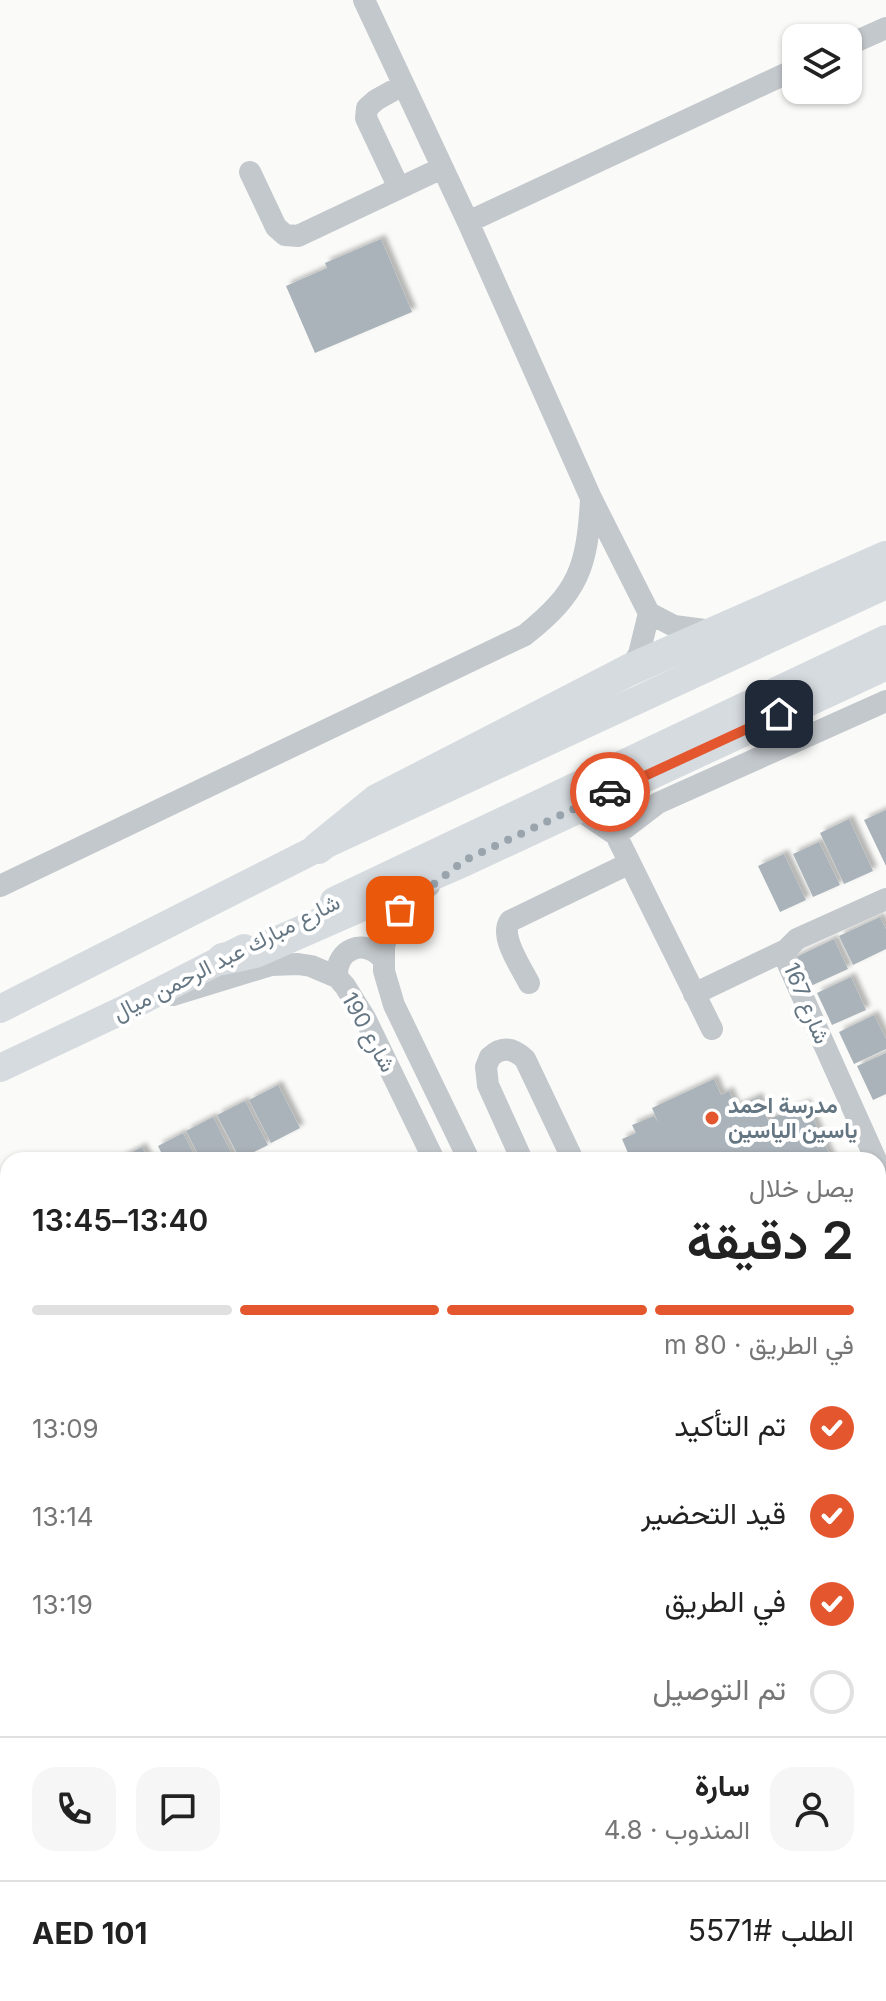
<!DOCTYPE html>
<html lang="ar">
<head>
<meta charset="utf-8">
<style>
	body { margin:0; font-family:Inter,Vazirmatn,sans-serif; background:#f6f6f6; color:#222; direction:rtl; height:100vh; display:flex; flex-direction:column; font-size:30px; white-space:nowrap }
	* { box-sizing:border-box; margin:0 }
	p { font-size:26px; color:#767676 }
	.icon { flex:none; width:44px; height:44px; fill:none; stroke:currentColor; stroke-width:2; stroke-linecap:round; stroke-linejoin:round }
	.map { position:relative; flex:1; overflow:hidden; direction:ltr }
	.sheet { position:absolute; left:0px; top:1152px; width:886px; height:850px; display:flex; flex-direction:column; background:#fff; border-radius:24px 24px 0 0; box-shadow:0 2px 6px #0004; direction:rtl }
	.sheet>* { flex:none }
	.tools { position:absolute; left:782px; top:24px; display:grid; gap:16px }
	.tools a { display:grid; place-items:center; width:80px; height:80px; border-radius:16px; background:#fff; box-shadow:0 2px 6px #0004; font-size:40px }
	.pin { position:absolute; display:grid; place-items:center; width:68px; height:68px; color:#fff; margin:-34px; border-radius:16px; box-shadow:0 4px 12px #0006 }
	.courier { position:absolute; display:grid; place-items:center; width:80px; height:80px; margin:-40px; border:6px solid #e4572e; border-radius:50%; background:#fff; color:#222; box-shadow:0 2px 10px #0007 }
	.head em { font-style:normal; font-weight:600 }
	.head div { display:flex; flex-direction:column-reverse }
	.head { display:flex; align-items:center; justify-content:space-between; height:136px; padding:0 32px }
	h1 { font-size:52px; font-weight:600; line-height:60px }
	.bar { display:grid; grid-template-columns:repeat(4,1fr); gap:12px 8px; align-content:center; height:96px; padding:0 32px }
	.bar i { height:10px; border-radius:6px; background:#e0e0e0 }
	.bar .active { background:#e4572e }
	.bar p { grid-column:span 4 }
	.line { display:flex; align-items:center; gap:20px; padding:0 32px; border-top:2px solid #e0e0e0 }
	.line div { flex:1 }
	.round { display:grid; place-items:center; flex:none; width:84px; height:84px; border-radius:24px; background:#f6f6f6 }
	ol { padding:0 32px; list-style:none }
	li { display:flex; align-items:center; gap:24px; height:88px }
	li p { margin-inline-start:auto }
	li .icon { padding:8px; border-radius:50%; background:#e4572e; color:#fff; stroke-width:4 }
	li:last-child { color:#767676 }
	li i { width:44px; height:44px; border:4px solid #e0e0e0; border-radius:50% }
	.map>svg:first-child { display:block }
</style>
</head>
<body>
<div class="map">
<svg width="886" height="2001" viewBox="0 0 886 2001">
	<defs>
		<filter id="shadow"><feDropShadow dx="4.5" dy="-4.5" stdDeviation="2" flood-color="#0004"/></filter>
	</defs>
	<rect width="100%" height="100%" fill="#fafaf8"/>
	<path fill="#aab3b9" filter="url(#shadow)" d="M381,239l31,73 -97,41 -29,-67 41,-18 -2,-5z
		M886,810v56l-22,-46z
		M849,819l24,52 -29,13 -24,-51z
		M819,842l21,43 -27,12 -20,-43z
		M784,854l22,46 -26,12 -22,-46z
		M880,917l6,12v20l-33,16 -14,-29z
		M834,939l14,30 -44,20 -14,-29z
		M851,977l15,33 -34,15 -15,-32z
		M874,1015l12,24v10l-32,15 -15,-32z
		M886,1053v41l-13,6 -16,-34z
		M714,1079l7,16 8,-4 7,16 22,-10 10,23 38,-17 26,57h-201l-9,-21 14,-6 -4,-8 22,-9 4,6 -6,-14z
		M278,1085l22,43 -29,15 -22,-43z
		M245,1101l23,44 -28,14 -23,-44z
		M213,1117l22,43h-34l-15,-29z
		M183,1133l14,27h-32l-7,-14z
		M142,1147l7,13h-32z
		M8,1210v64l-8,-15v-44z
		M878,1383l8,16v23l-8,3z
		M0,1522l8,4 -2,39 -6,-2z
		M3,1570l5,2v45l-8,-3v-37z
		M886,1662v43l-2,1 -6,-12v-28z
		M8,1752v52l-8,-17v-31z
		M886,1881v33l-8,-17v-12z
		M0,1917l8,17v29l-8,4z
		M8,1970v24h26l3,7h-34l-3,-7v-21z
		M199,1994h32l4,7h-37l-3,-5z
		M236,1994h36l4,7h-36z
		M376,1994h22l3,7h-39z
		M493,1994h32l4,7h-37l-3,-5z
		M531,1994h44l2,5 -43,2z
		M806,1994h21l3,7h-39z"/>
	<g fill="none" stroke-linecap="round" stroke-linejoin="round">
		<path stroke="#c3c8cc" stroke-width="22" d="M364,0l104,222 123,276 58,115 25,13 38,5
			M848,45l38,-17
			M250,172l26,55 9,8 13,1 144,-68
			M399,188l-33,-70 1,-10 9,-8 27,-15
			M468,222l328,-153
			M629,670l10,-16 10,-41
			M576,808l40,27 96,194
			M616,835l42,-32 228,-102
			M0,886l525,-251c54,-43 62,-68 66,-135
			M429,886l-20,15 -17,20 -8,25v25l10,34 75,155
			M786,950l2,14 88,196
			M337,977c-2,-28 28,-40 46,-18
			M529,983c-8,-16 -30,-47 -19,-62l120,-58
			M694,994l92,-44 11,-11 89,-40
			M173,995l98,-30 27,-1 13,2 26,11 8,9 20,32 69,142
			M522,1160l-34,-75 -2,-18 4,-10c12,-11 23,-9 35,2l48,101
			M878,1165l8,18
			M0,1304l8,-4
			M878,1331l8,-3
			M878,1462l8,-4
			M0,1476l8,3
			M878,1632l8,-4
			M0,1644l8,3
			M0,1732l8,-3
			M878,1802l8,-4
			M0,1897l8,-4
			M878,1969l8,2
			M324,1994l3,7
			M441,1994l3,7
			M767,1994l3,7
			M145,2001l15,-7
			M685,2001l15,-7"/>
		<path stroke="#d6dbdf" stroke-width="28" d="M334,901l552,-262
			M0,1009l318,-161 568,-263
			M0,1068l123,-58 121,-62"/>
		<path stroke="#d6dbdf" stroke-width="32" d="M318,848l59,-48 252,-130 257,-113
			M223,959l32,-7 210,-92 421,-196"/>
	</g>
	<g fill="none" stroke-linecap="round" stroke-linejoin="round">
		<path stroke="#99a4ac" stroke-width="8" stroke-dasharray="0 14.4" d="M400,910l65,-50 145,-68"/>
		<path stroke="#e4572e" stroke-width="10" d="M610,792l169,-78"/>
	</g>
	<circle fill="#e4572e" stroke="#fff" stroke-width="3" cx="712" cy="1118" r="8"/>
	<g text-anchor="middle" stroke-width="8" stroke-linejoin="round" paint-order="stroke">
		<g font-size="22" fill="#657683" stroke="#fff">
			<text transform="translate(226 957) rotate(-27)" y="8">شارع مبارك عبد الرحمن ميال</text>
			<text transform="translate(807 1003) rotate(67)" y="8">شارع 167</text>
			<text transform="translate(369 1032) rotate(61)" y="8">شارع 190</text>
		</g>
		<g font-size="22" font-weight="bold" fill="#657683" stroke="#fff" text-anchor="start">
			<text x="728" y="1113">مدرسة احمد<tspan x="728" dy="25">ياسين الياسين</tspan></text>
		</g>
	</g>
</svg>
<div class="tools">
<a><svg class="icon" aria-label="layers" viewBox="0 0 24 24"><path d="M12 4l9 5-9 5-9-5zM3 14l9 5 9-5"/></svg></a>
</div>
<div class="pin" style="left:400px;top:910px;background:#ea580c"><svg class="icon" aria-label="bag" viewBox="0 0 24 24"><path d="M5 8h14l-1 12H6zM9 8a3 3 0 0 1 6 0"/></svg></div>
<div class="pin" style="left:779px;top:714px;background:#1f2937"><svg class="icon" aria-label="home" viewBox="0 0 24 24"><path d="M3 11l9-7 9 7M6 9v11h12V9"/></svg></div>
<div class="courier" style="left:610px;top:792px"><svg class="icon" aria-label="car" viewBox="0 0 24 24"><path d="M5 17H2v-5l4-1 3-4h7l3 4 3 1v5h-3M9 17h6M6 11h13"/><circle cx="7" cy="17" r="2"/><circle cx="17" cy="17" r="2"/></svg></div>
<section class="sheet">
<div class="head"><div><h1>2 دقيقة</h1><p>يصل خلال</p></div><em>13:40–13:45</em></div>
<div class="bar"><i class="active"></i><i class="active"></i><i class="active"></i><i></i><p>في الطريق · 80 m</p></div>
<ol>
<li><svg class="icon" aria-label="check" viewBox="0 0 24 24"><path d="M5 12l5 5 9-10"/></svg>تم التأكيد<p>13:09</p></li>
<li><svg class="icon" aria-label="check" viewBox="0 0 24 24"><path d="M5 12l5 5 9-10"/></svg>قيد التحضير<p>13:14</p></li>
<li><svg class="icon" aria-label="check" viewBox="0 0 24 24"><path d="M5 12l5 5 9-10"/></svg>في الطريق<p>13:19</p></li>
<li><i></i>تم التوصيل</li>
</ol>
<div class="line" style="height:144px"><a class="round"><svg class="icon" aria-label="person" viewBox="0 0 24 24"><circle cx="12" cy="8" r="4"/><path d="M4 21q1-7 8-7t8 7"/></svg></a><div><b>سارة</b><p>المندوب · 4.8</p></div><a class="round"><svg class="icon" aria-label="chat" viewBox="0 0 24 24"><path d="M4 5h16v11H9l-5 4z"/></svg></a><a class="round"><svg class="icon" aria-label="phone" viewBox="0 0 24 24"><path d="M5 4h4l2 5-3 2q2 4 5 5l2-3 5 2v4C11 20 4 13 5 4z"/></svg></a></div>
<div class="line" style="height:104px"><div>الطلب #5571</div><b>AED 101</b></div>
</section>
</div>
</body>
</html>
